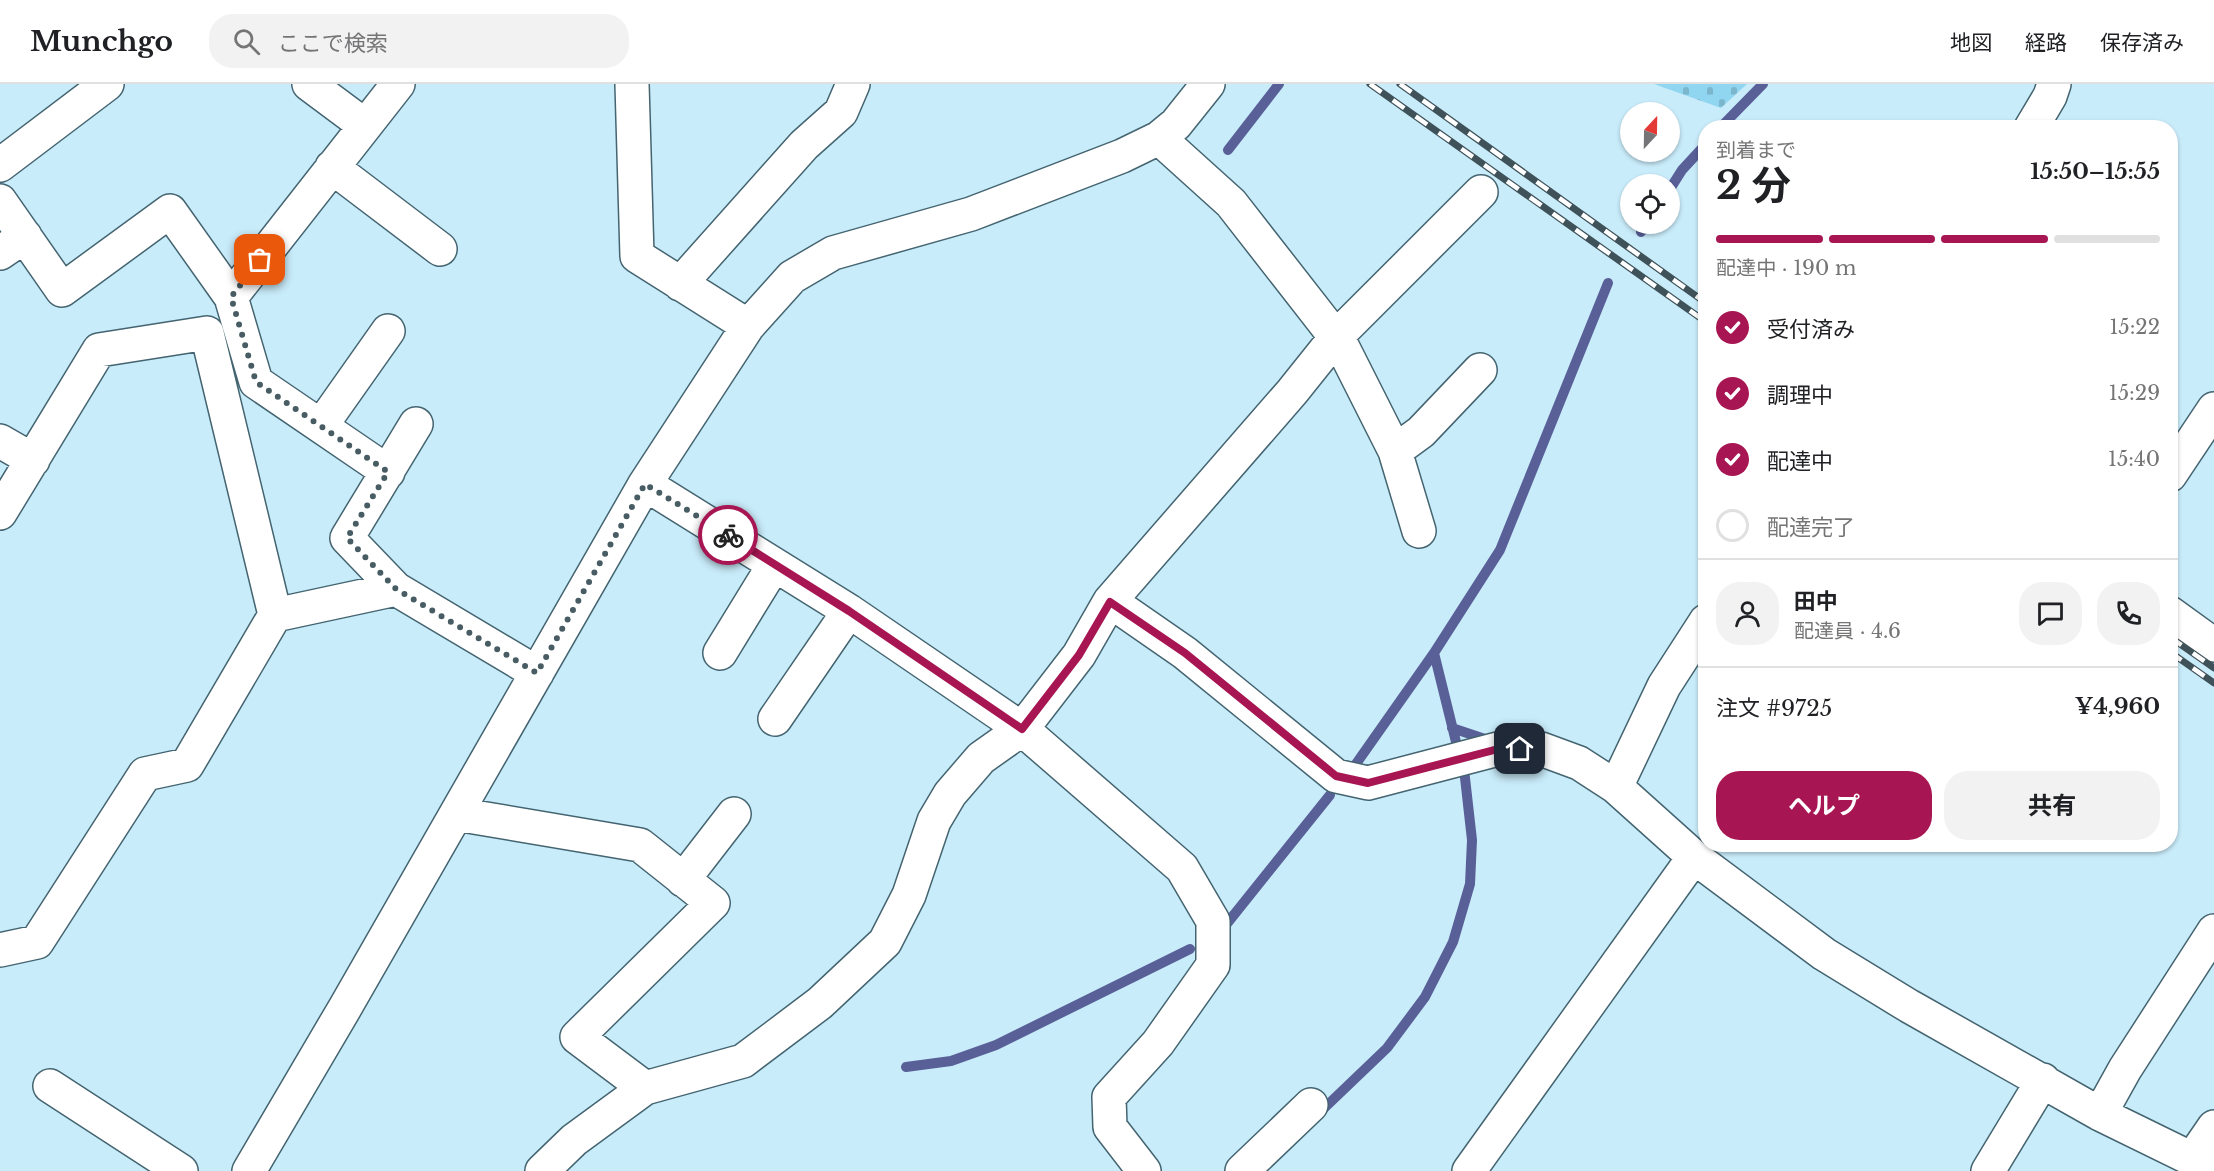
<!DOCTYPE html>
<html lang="ja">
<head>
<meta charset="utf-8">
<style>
	body { margin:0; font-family:"Libre Baskerville","Noto Sans JP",serif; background:#f2f2f2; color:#202124; height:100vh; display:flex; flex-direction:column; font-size:22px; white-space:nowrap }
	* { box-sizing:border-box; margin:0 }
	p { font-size:20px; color:#757577 }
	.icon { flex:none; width:33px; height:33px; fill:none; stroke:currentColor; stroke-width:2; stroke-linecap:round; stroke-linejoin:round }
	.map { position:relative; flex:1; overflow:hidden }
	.details { position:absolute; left:1698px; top:36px; width:480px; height:732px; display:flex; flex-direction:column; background:#fff; border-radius:24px; box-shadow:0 2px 4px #0004 }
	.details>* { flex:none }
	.needle { width:39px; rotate:22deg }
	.buttons { position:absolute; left:1620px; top:18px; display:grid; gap:12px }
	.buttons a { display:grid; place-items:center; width:60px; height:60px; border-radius:50%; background:#fff; box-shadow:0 2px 4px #0004; font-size:30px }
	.pin { position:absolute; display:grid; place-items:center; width:51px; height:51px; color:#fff; margin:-26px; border-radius:12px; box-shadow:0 3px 9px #0006 }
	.courier { position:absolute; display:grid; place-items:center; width:60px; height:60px; margin:-30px; border:4px solid #a71653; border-radius:50%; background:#fff; color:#222; box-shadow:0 2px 8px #0007 }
	.summary em { font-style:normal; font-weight:700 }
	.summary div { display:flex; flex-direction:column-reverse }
	.summary { display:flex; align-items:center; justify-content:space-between; height:102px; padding:0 18px }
	h1 { font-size:39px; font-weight:700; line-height:45px }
	.bar { display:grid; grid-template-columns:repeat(4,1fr); gap:9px 6px; align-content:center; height:72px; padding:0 18px }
	.bar i { height:8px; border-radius:4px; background:#e0e0e0 }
	.bar .selected { background:#a71653 }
	.bar p { grid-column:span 4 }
	.line { display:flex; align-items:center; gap:15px; padding:0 18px; border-top:2px solid #e0e0e0 }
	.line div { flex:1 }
	.round { display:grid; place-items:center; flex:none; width:63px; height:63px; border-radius:24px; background:#f2f2f2 }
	ol { padding:0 18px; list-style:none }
	li { display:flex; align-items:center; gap:18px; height:66px }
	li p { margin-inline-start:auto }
	li .icon { padding:6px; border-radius:50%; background:#a71653; color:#fff; stroke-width:4 }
	li:last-child { color:#757577 }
	li i { width:33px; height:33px; border:3px solid #e0e0e0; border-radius:50% }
	.action { display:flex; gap:12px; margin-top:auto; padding:12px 18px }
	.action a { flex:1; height:69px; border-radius:24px; background:#a71653; color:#fff; font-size:24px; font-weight:700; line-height:69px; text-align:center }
	.action a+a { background:#f2f2f2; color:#202124 }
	header { display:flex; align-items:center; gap:36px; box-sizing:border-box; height:84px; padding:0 30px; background:#fff; border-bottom:2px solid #e0e0e0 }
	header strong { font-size:28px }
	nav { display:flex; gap:33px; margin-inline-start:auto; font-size:21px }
	.search { width:420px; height:54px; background:#f2f2f2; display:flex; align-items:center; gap:15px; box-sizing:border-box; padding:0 21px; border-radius:24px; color:#757577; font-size:22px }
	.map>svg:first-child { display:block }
</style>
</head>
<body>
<header>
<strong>Munchgo</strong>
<div class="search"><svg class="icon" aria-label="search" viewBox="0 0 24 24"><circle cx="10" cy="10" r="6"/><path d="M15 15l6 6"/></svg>ここで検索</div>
<nav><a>地図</a><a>経路</a><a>保存済み</a></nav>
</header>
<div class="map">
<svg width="2214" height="1087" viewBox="0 0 2214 1087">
	<defs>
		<pattern id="cemetery-stones" width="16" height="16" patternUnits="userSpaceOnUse" patternTransform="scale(1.5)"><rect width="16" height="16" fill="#90d6f0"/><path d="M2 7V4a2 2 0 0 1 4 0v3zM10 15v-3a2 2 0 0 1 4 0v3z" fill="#7bb6cd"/></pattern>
	</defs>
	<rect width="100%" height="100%" fill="#c9ecfa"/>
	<path fill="url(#cemetery-stones)" d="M1654,0h93l-26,24z"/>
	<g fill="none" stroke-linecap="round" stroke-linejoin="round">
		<path stroke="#596098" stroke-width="10" d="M1720,44l43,-44
			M1228,66l51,-66
			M1670,105l12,-19 24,-26
			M1641,148l6,-8
			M1452,644l36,12
			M1458,666l-24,-97 66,-103 108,-267
			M1351,687l83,-118
			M1225,842l105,-131
			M906,983l45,-6 45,-16 194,-96
			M1317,1031l70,-67 38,-51 28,-55 17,-58 2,-44 -8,-71"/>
		<g stroke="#446470" stroke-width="36">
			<path id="minor" d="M309,0l55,41
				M632,0l5,172 111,70
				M2031,44l19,-32 4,-12
				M1159,54l72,65 110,141 54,107 24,80
				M0,81l107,-81
				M332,83l108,82
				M0,117l62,89 108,-79 61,86 25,85 132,90
				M0,169l25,-17
				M680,200l124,-139 37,-33 12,-28
				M231,213l167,-213
				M321,342l67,-95
				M0,357l33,19
				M1395,367l26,-19 59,-62
				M2170,391l44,-66
				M645,400l204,127 173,118 160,139 31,53v44l-55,78 -49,54 1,30 34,44
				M0,429l99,-163 108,-17 68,282 -88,150 -42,9 -108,168 -37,8
				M396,505l-49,-51 69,-114
				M1110,517l75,52 151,123 32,7 130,-34h43l38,14 37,24 78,70 130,97 85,52 191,108 92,45 15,12
				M2170,529l44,32
				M275,531l121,-26 141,84
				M720,569l54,-88
				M775,635l74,-108
				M1616,703l48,-101 42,-65
				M456,730l184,31 73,58 -136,134 68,51
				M683,796l51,-66
				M50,1002l131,85
				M2100,1030l25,-45 89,-138
				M2192,1075l22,-32
				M249,1087l97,-165 299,-522 103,-158 44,-49 41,-24 138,-39 151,-58 37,-18 17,-14 32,-40
				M542,1087l32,-31 71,-52 98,-27 77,-58 65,-61 24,-47 25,-74 16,-27 31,-36 41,-29 57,-74 31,-54 182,-209 44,-55 145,-145
				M1242,1087l69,-66
				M1469,1087l225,-314
				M1988,1087l55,-91"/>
		</g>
		<use href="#minor" stroke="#fff" stroke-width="33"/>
		<g stroke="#405259" stroke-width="7">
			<path id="rail" d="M1370,0l336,238
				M1400,0l306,219
				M2170,553l44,31
				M2170,568l44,31"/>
		</g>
		<use href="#rail" stroke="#fff" stroke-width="4.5" stroke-dasharray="14" stroke-linecap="butt"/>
	</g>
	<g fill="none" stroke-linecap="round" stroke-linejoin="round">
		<path stroke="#485c63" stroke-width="6" stroke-dasharray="0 10.8" d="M260,176l-29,37 25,85 132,90 -41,66 49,51 141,84 108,-189 83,51"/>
		<path stroke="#a71653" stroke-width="8" d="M728,451l121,76 173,118 57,-74 31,-53 75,51 151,123 32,7 130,-34h22"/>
	</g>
</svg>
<div class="buttons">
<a><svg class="needle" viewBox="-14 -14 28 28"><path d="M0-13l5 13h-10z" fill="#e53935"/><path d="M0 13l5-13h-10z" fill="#757577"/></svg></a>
<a><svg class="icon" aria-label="locate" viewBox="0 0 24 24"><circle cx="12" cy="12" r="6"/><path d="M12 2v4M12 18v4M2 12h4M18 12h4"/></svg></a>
</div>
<div class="pin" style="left:260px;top:176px;background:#ea580c"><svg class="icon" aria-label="bag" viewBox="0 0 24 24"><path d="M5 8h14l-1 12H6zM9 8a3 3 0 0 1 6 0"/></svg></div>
<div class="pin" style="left:1520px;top:665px;background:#1f2937"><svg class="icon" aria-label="home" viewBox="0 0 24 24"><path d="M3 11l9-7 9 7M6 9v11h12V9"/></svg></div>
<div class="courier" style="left:728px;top:451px"><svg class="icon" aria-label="bike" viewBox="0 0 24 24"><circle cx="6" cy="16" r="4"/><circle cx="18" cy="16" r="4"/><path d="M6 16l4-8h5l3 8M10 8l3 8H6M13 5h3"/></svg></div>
<section class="details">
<div class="summary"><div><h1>2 分</h1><p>到着まで</p></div><em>15:50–15:55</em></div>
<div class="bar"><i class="selected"></i><i class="selected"></i><i class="selected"></i><i></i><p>配達中 · 190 m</p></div>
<ol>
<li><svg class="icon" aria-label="check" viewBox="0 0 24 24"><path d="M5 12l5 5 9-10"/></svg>受付済み<p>15:22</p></li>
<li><svg class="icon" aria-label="check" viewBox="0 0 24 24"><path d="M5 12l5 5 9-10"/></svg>調理中<p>15:29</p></li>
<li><svg class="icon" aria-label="check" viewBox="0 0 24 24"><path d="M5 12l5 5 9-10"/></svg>配達中<p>15:40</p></li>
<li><i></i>配達完了</li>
</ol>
<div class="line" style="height:108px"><a class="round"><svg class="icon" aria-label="person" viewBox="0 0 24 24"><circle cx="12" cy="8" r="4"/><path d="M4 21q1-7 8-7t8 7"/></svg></a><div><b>田中</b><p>配達員 · 4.6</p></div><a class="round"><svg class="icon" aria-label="chat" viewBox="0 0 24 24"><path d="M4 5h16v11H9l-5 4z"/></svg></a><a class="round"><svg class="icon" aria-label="phone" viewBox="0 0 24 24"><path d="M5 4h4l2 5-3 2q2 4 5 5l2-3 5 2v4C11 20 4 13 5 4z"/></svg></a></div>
<div class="line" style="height:78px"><div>注文 #9725</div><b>¥4,960</b></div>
<div class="action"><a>ヘルプ</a><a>共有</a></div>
</section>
</div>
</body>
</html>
